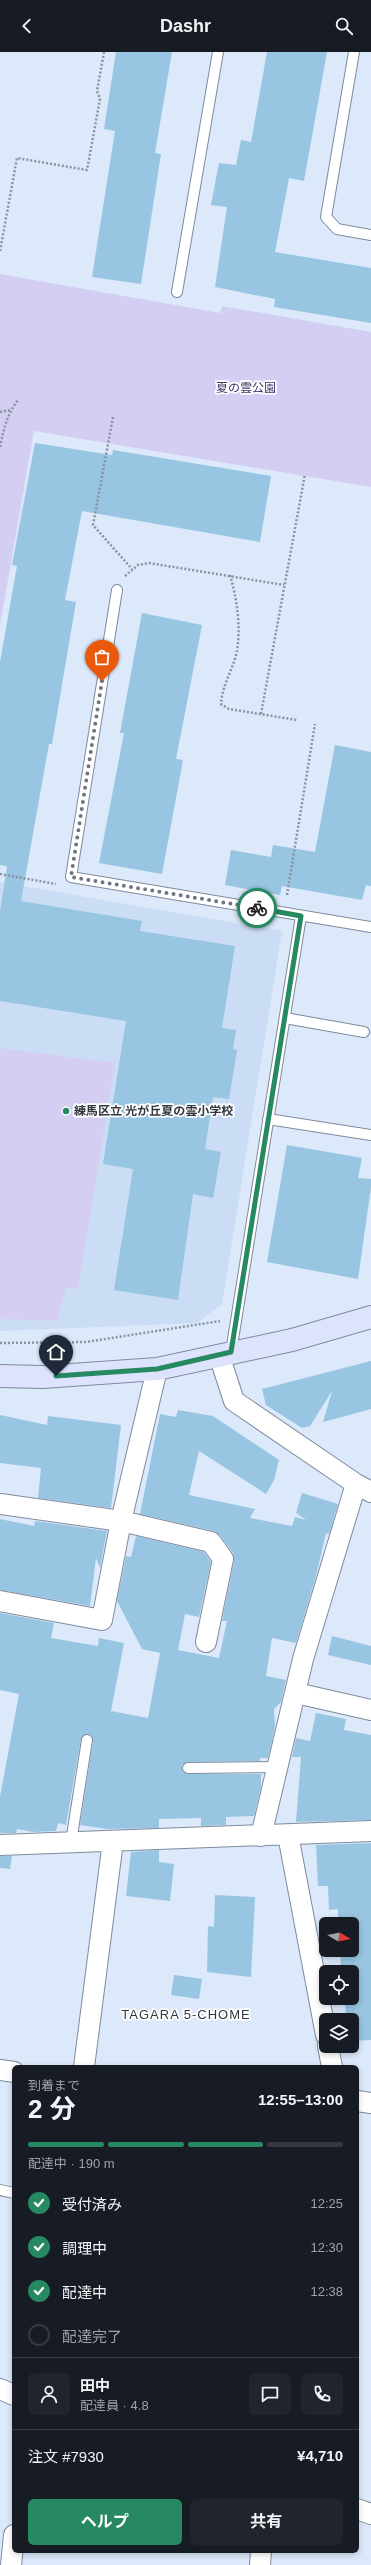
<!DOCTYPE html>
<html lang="ja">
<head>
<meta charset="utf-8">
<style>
	body { margin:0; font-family:Helvetica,"Noto Sans JP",sans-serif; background:#20242c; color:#f1f3f6; height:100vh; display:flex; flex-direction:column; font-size:15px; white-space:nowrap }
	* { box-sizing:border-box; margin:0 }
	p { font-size:13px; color:#9ea1a6 }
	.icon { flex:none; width:22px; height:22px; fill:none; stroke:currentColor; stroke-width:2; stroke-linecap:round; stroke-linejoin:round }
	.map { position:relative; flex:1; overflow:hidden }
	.drawer { position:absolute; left:12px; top:2013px; width:347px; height:488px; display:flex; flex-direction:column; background:#171b24; border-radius:6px; box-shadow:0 2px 6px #0003 }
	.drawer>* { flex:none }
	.needle { width:26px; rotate:100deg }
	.tools { position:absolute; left:319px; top:1865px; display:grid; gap:8px }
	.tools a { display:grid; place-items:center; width:40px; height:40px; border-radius:6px; background:#171b24; box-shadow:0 2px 6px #0003; font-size:20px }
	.pin { position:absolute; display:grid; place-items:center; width:34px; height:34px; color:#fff; margin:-41px -17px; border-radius:50% 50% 50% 0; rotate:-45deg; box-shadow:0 0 4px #0007 }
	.pin .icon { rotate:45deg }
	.courier { position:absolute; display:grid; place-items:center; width:40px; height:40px; margin:-20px; border:3px solid #278962; border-radius:50%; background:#fff; color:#222; box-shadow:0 1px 5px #0007 }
	.overview em { font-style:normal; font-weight:700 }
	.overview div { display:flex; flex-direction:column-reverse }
	.overview { display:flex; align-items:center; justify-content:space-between; height:68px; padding:0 16px }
	h1 { font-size:26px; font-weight:700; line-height:30px }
	.bar { display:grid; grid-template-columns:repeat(4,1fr); gap:6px 4px; align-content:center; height:48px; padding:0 16px }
	.bar i { height:5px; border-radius:3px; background:#363941 }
	.bar .active { background:#278962 }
	.bar p { grid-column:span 4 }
	.line { display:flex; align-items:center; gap:10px; padding:0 16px; border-top:1px solid #363941 }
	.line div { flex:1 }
	.round { display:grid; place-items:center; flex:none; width:42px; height:42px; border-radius:6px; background:#20242c }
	ol { padding:0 16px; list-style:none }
	li { display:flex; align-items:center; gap:12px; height:44px }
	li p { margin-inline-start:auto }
	li .icon { padding:4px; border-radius:50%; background:#278962; color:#fff; stroke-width:4 }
	li:last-child { color:#9ea1a6 }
	li i { width:22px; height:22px; border:2px solid #363941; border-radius:50% }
	.primary-button { display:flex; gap:8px; margin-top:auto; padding:8px 16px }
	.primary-button a { flex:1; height:46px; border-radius:6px; background:#278962; color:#fff; font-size:16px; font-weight:700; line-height:46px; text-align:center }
	.primary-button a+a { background:#20242c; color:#f1f3f6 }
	header { display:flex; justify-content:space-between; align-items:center; height:52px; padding:0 16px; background:#171b24; font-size:18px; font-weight:700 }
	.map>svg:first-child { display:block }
</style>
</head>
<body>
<header><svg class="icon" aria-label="back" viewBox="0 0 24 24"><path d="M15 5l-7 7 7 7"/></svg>Dashr<svg class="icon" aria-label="search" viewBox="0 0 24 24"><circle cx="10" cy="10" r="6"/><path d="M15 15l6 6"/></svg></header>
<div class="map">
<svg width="371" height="2513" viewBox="0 0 371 2513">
	<rect width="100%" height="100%" fill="#dbe9fb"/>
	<path fill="#cbddf4" d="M0,830l282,49 -60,373 -25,19 -197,8z"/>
	<path fill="#d4cef3" d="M0,222l220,39 2,-7 149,26v155l-337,-56 -34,194z
		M0,996l115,15 -37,226 -12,-1 -9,33 -57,-2z"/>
	<path fill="#97c5e2" d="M116,0h56l-17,101 6,1 -20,130 -49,-7 23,-146 -11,-2z
		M267,0h60l-23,129 -15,-3 -14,74 96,16v55l-97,-16 1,-8 -60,-12 12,-80 -16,-2 8,-42 17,2 5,-25 10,2z
		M35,391l77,12 1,-5 158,26 -11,66 -178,-31 -17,89 11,2 -24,142h-3l-28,157 121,20 -2,10 95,15 -13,82 14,2 -3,19 4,1 -8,49 -16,-2 -8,52 16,3 -8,46 -20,-4 -15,106 -64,-10 19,-121 -30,-5 23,-143 -126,-20v-89l7,-46 -7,-1v-203l17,-96 -5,-1z
		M142,561l60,12 -26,134 7,1 -21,114 -63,-11 25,-130h-4z
		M335,693l36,7v134l-5,-1 -4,15 -80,-14 -2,9 -55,-10 6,-35 40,7 2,-12 42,7z
		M287,1093l75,13 -4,20 13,1v8l-13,92 -91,-17z
		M371,1309v48l-48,13 9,-31 -22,35 -8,2 -36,-23 -4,-16z
		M178,1358l35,6 66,44 -5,20 -8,14 -67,-43 -10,44 66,14 -5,9 42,8 3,-9 11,3 -10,-7 6,-20 36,11 -9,30 -3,-1 -10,43 -20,67 -24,-5 -6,38 20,4 -5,22 -7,7 1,18 -7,31h-8v3l-72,1 -6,3 1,7 5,2h73v13l-7,29 -28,1v8l-25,1v-8l-42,1v9l-52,1 -27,-4 13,-84 -2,-6 -3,-1 -7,5 -15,86 -8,-2 -2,8 -23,1 -16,-3 -1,4h-16v-36l19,-103 -19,-4v-77l54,10 -3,15 47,8 1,-8 25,5 -13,68 37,7 12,-65 -18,-4 -25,-48 9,-45 5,1 5,-21 68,16 7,10 -12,55 -14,-3 -7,36 41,8 8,-37h-5l12,-60 -1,-8 -13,-18 -6,-4 -74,-17 20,-100 16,3z
		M0,1363l47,10 1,-9 73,9 -10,83 -73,-10 3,-30 -41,-5z
		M0,1467l34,7 1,-5 72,10 -7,37 -4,-10 -6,48 -90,-16z
		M332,1584l39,10v19l-43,-10z
		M316,1661l30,6 -2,11 27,5v85l-75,2 5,-65h-9l4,-19 14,3z
		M371,1791v197l-19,1v-21h-6l-1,-22h7v-26h-11l-1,-22h12v-26h-14v-15l-9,1 -1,-24h-10l-2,-41z
		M159,1798v12l15,2 -4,37 -44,-5 5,-44z
		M0,1804h12l-2,13 -10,-1z
		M215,1843l40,2 -4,80 -44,-5 1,-46 6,1z
		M174,1923l28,4 -3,20 -28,-4z"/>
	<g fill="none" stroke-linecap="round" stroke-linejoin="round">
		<g stroke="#7f8b9c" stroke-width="12">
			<path id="lane" d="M354,0l-28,165 11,12 34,6
				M177,240l41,-240
				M117,538l-46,287 300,50
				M285,966l79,14
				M268,1067l103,16
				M231,1300l70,-436
				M188,1716l90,-1
				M71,1790l16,-102
				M0,2138l14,3"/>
		</g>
		<g stroke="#7f8b9c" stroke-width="22">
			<path id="street" d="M219,1303l15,46 122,83 15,8
				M0,1452l121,17 90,21 12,17 -17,83
				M0,1549l102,19 19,-99 36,-152
				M296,1641l75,17
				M288,1783l38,200
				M261,1784l42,-177 53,-175
				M0,1793l371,-14
				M328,1994l4,21
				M84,2015l29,-226
				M0,2018l14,2
				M357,2049l14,2
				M0,2337l14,6
				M357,2457l14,5
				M11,2513l3,-30
				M260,2513l1,-14"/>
		</g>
		<g stroke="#7f8b9c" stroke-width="24">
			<path id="secondary" d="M0,1324l43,1 114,-8 135,-29 79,-23"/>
		</g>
		<path stroke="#8993a0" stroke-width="2.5" stroke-dasharray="2 2" stroke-linecap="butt" d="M0,199l17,-93 70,12 13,-71 -3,-8 7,-39
			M0,360l10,-2
			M113,365l-20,108 39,44
			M0,395c4,-19 7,-33 19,-48
			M230,523c7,24 11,51 7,76 -4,19 -15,34 -16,53l8,5 68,11
			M125,524l13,-11 11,-2 135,22
			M261,662l44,-240
			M0,822l56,10
			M287,843l28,-171
			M0,1291l86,-1 134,-21"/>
		<use href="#lane" stroke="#fff" stroke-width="10"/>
		<use href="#street" stroke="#fff" stroke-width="20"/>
		<use href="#secondary" stroke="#dee3fd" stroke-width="22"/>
	</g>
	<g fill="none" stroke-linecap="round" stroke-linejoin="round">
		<path stroke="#6e7681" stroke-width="4" stroke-dasharray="0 7.2" d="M102,629l-31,196 186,31"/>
		<path stroke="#278962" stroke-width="5" d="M56,1324l101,-7 74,-17 70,-436 -44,-8"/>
	</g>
	<circle fill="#278962" stroke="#fff" stroke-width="1.5" cx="66" cy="1059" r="4"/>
	<g text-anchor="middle" stroke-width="3.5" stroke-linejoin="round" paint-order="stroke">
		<g font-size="12" fill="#41326a" stroke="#fff">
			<text x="246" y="340">夏の雲公園</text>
		</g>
		<g font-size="12" font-weight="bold" fill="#33383f" stroke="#fff" text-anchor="start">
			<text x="74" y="1063">練馬区立 光が丘夏の雲小学校</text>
		</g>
		<g font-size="13" letter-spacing="1" fill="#33383f" stroke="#fff">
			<text x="186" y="1967">TAGARA 5-CHOME</text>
		</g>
	</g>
</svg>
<div class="tools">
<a><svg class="needle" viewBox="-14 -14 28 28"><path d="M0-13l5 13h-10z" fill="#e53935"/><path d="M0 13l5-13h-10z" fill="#9ea1a6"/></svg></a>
<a><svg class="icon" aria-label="locate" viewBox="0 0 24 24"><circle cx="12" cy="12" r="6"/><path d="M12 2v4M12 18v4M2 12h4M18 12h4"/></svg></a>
<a><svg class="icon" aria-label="layers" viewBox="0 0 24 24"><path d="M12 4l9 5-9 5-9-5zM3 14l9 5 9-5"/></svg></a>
</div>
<div class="pin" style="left:102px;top:629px;background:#ea580c"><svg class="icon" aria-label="bag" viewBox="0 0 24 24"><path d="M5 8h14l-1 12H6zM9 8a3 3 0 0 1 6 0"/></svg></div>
<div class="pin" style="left:56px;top:1324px;background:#1f2937"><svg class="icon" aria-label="home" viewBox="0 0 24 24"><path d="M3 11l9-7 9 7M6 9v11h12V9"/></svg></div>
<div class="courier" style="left:257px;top:856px"><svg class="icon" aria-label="bike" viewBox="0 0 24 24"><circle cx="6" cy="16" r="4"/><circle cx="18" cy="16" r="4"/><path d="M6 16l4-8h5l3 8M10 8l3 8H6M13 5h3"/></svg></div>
<section class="drawer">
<div class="overview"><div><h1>2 分</h1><p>到着まで</p></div><em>12:55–13:00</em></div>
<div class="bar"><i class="active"></i><i class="active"></i><i class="active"></i><i></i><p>配達中 · 190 m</p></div>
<ol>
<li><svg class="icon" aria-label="check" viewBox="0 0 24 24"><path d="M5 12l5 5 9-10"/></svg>受付済み<p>12:25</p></li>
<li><svg class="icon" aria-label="check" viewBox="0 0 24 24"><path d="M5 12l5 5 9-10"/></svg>調理中<p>12:30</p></li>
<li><svg class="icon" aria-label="check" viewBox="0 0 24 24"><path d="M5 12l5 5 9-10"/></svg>配達中<p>12:38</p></li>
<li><i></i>配達完了</li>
</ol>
<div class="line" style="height:72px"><a class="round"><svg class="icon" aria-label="person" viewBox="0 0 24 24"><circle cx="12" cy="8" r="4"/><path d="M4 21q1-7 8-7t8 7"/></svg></a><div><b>田中</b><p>配達員 · 4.8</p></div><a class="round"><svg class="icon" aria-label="chat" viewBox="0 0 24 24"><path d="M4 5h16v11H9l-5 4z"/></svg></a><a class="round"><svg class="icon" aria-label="phone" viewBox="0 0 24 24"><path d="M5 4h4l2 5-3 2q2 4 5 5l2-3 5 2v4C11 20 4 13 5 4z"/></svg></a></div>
<div class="line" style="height:52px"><div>注文 #7930</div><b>¥4,710</b></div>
<div class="primary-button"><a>ヘルプ</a><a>共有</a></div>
</section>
</div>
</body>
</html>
